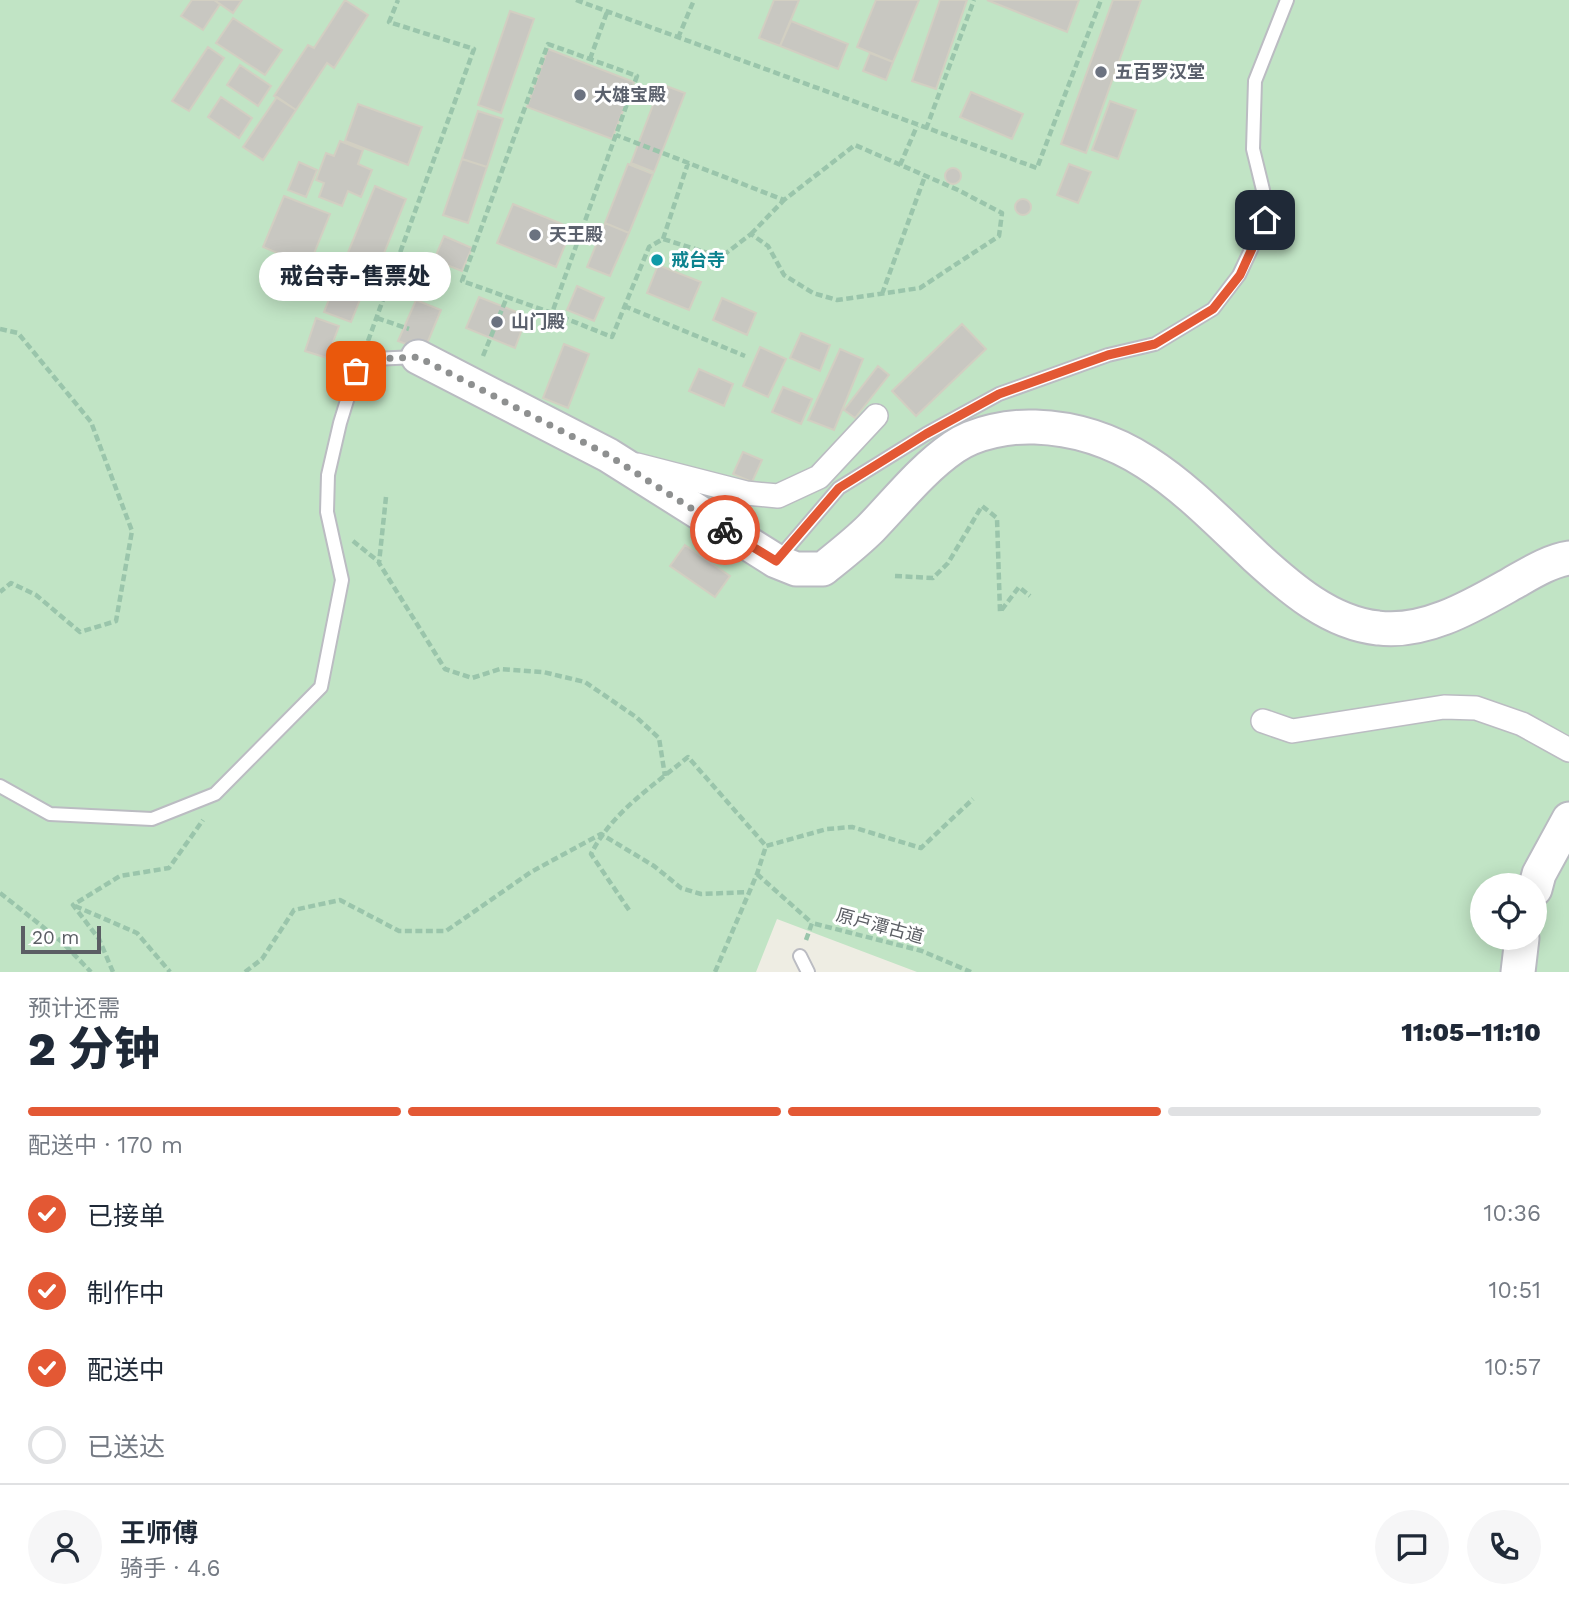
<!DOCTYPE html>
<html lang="zh">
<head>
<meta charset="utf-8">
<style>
	body { margin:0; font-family:"Work Sans","Noto Sans SC",sans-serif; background:#f6f6f7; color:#1f2937; height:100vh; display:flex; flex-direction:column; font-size:26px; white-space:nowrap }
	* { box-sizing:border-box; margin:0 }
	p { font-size:23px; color:#747a83 }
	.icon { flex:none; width:38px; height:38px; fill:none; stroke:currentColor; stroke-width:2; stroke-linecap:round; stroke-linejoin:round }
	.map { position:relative; height:972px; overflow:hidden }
	.side { display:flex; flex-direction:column; background:#fff; flex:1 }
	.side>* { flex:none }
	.controls { position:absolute; left:1470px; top:873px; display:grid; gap:14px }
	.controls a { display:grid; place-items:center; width:77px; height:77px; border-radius:50%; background:#fff; box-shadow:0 4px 18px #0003; font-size:35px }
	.scale { position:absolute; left:21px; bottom:18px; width:80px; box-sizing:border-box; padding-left:7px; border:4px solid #5b5e64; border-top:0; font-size:19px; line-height:24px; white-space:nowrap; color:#5b5e64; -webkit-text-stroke:5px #fff; paint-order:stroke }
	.pin { position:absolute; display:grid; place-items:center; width:60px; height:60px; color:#fff; margin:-30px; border-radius:14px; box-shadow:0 4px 10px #0006 }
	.courier { position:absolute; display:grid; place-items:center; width:70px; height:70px; margin:-35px; border:5px solid #e35834; border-radius:50%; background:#fff; color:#222; box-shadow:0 2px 9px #0007 }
	.bubble { position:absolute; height:49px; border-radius:24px; background:#fff; box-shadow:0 4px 18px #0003; font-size:23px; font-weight:800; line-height:49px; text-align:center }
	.headline em { font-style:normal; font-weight:800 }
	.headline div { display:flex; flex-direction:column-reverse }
	.headline { display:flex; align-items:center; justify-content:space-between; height:119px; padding:0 28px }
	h1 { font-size:46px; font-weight:800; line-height:52px }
	.bar { display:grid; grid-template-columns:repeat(4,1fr); gap:10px 7px; align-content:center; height:84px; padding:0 28px }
	.bar i { height:9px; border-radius:5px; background:#e0e1e3 }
	.bar .active { background:#e35834 }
	.bar p { grid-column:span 4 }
	.line { display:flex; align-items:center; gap:18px; padding:0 28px; border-top:2px solid #e0e1e3 }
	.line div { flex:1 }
	.round { display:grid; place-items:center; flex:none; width:74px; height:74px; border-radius:37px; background:#f6f6f7 }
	ol { padding:0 28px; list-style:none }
	li { display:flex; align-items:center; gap:21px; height:77px }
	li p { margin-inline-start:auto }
	li .icon { padding:7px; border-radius:50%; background:#e35834; color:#fff; stroke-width:4 }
	li:last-child { color:#747a83 }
	li i { width:38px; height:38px; border:4px solid #e0e1e3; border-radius:50% }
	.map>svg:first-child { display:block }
</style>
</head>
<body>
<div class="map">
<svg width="1569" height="972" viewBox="0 0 1569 972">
	<rect width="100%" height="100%" fill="#eeede3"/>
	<path fill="#c1e4c5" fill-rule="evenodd" d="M0,0h1569v972h-652l-140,-53 -21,53h-756zM1482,886h53v52h-53z"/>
	<path fill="#c8c7c1" stroke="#d2cfc2" stroke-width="2" d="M192,0h22l6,4 -17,26 -22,-14z
		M214,0h28l-9,13z
		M345,0l23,15 -34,53 -7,-5 -31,47 -22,-14 34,-51 6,3z
		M774,0h25l-19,46 -21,-8z
		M876,0h43l-26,62 -36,-15z
		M940,0h27l-31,89 -24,-8z
		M987,0h92l-12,32z
		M1113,0h28l-55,153 -25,-9z
		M510,11l24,8 -33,94 -23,-8z
		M233,18l49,32 -17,25 -49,-32z
		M791,21l57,23 -10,25 -58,-23z
		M208,47l16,11 -35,53 -17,-10z
		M548,49l86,33 -22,57 -85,-32z
		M870,53l23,9 -7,18 -23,-9z
		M240,65l31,21 -13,20 -31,-21z
		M661,84l24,9 -31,79 -23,-9z
		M971,92l52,22 -11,25 -52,-22z
		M221,97l31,21 -13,20 -31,-21z
		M277,97l19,13 -33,50 -20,-13z
		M1110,101l26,9 -18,49 -26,-9z
		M358,104l64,23 -14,38 -63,-24z
		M478,111l25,8 -16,48 -25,-8z
		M340,141l23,9 -5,14 14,6 -11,27 -13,-6 -6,15 -23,-9 5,-14 -8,-3 10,-27 8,3z
		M462,159l25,8 -19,56 -25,-8z
		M299,162l18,8 -11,27 -18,-7z
		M628,164l25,10 -24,59 -24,-10z
		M1069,164l22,8 -13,31 -21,-8z
		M945 176a8 8 0 1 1 16 0a8 8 0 1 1-16 0Z
		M375,186l31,13 -28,69 -31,-13z
		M284,196l46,18 -21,52 -46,-19z
		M1015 207a8 8 0 1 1 16 0a8 8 0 1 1-16 0Z
		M513,204l59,24 -16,39 -59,-24z
		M605,223l24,10 -19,43 -23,-9z
		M444,236l28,12 -10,23 -28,-11z
		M392,265l17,6 -4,14 -18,-6z
		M658,265l43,17 -12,28 -42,-17z
		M342,267l27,10 -18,45 -27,-10z
		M577,286l27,12 -10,23 -27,-11z
		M479,297l48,19 -12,32 -49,-20z
		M722,298l34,15 -9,22 -34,-15z
		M416,300l25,10 -17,41 -26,-10z
		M316,318l23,8 -12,32 -22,-7z
		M962,324l24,25 -70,67 -24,-25z
		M801,333l29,12 -10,26 -30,-13z
		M564,344l25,10 -21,54 -25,-10z
		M760,347l26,12 -18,38 -25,-11z
		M840,349l23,10 -29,71 -26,-10z
		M878,366l11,9 -34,43 -11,-8z
		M699,369l34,15 -9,22 -35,-15z
		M783,387l29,12 -11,25 -29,-12z
		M743,452l19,8 -10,22 -19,-8z
		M685,545l45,31 -15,21 -45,-31z"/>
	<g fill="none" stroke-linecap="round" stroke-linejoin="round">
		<g stroke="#bbbcc2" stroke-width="16">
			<path id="lane" d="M779,558l60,-70 87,-54 73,-40 109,-39 47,-11 58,-35 26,-34 26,-55 -2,-30 -10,-41 2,-68 32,-81
				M0,786l50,28 102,5 63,-25 106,-107 21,-107 -15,-68 1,-37 12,-52 16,-52 17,-12 44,-2
				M800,956l8,16"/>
		</g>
		<g stroke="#bbbcc2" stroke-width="26">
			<path id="street" d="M637,465l109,28 32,3 41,-19 57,-61
				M1263,721l29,10 152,-24 32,1 46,16 47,26"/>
		</g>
		<g stroke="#b9bbc1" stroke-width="37">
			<path id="secondary" d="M418,357l190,98 168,106 20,8h27c16,-13 33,-26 48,-41 27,-28 51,-59 83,-81 22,-15 56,-21 81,-20 98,3 154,67 221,130 34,31 74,66 122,71 47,6 94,-22 133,-44 18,-10 38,-23 58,-26
				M1535,889l4,-15 30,-55
				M1518,972l4,-34"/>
		</g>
		<path stroke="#9ac5ab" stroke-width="4.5" stroke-dasharray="7 3.5" stroke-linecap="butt" d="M576,0l461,168 64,-168
			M678,38l16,-38
			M590,59l17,-47
			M926,129l48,-129
			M900,165l17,-39
			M751,234l33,-34
			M663,239l25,-76
			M882,294l43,-118
			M624,306l121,50
			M552,313l60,24 37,-90 14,-8 58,18 30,-23 17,12 16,29 29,18 24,7 83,-12 79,-52 3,-23 -44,-23 -103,-45 -71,55 -168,-65
			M377,318l32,11
			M0,329l18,4 73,89 41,109 -16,90 -36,11 -44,-37 -25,-12 -11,9
			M368,341l106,-292 -85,-27 9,-22
			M483,356l24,-59 45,16 85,-237 -89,-32 -86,237 45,16
			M386,497l-7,66 66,106 27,9 28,-9 43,3 42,10 51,35 23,21 6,38
			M353,541l26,21
			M895,576l38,2 15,-15 34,-57 15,12 3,94 19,-25 11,9
			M757,874l55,49
			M0,893l62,49 29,30
			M75,906l62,27 33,39
			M629,910l-38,-56c21,-42 62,-68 97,-97l78,89
			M806,940l6,-17 110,28 49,21
			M113,972l-14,-33 -26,-34 47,-29 49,-8 34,-48
			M245,972l17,-13 32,-49 46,-10 59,31h47l85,-59 70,-38 53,32 27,22 20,6 49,-2
			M715,972l42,-98 9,-28 61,-17 25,-2 69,21 52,-49"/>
		<use href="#lane" stroke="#fff" stroke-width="12"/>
		<use href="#street" stroke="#fff" stroke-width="23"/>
		<use href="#secondary" stroke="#fff" stroke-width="33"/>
	</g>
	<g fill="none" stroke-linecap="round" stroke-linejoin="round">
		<path stroke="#8e9090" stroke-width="7" stroke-dasharray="0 12.6" d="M356,371l17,-12 45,-2 190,98 117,75"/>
		<path stroke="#e35834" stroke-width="9" d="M725,530l51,31 63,-73 87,-54 73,-40 109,-39 47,-11 58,-35 27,-34 25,-55"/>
	</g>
	<g fill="#6b7280" stroke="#fff" stroke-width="2.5">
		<circle cx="1101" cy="72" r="7"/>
		<circle cx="580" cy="95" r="7"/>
		<circle cx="535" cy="235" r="7"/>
		<circle cx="497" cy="322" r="7"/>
	</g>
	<circle fill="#0f9aa8" stroke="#fff" stroke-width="2.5" cx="657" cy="260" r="7"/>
	<g text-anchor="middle" stroke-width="6" stroke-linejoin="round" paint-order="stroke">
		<g font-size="18" font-weight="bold" fill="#5b616d" stroke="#fff" text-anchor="start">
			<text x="1115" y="78">五百罗汉堂</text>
			<text x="594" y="101">大雄宝殿</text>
			<text x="549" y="241">天王殿</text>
			<text x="511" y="328">山门殿</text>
		</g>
		<g font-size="18" font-weight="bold" fill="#0d838f" stroke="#fff" text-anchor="start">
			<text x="671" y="266">戒台寺</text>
		</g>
		<g font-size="18" fill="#5b5e64" stroke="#fff">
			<text transform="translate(880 926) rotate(15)" y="6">原卢潭古道</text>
		</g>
	</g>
</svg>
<div class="controls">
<a><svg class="icon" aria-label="locate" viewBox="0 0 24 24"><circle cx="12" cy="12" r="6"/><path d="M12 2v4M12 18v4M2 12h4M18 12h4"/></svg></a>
</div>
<div class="scale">20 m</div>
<div class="pin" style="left:356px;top:371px;background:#ea580c"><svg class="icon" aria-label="bag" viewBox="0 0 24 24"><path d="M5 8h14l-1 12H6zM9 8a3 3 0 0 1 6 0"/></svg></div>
<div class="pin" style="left:1265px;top:220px;background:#1f2937"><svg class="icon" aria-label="home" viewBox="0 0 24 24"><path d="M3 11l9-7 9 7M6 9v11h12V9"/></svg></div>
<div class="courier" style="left:725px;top:530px"><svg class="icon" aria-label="bike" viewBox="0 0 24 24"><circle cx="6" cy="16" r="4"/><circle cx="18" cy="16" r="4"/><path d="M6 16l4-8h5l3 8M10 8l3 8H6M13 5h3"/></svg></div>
<div class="bubble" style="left:259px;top:252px;width:192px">戒台寺-售票处</div>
</div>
<section class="side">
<div class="headline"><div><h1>2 分钟</h1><p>预计还需</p></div><em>11:05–11:10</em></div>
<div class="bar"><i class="active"></i><i class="active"></i><i class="active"></i><i></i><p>配送中 · 170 m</p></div>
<ol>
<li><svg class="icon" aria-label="check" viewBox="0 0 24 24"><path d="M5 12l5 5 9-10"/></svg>已接单<p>10:36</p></li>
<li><svg class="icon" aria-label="check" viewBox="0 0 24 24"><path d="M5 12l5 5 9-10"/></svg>制作中<p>10:51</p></li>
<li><svg class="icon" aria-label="check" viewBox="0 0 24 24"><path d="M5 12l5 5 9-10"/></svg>配送中<p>10:57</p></li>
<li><i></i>已送达</li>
</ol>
<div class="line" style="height:126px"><a class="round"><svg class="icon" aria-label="person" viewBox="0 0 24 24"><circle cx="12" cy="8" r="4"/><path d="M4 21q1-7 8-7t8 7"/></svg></a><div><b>王师傅</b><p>骑手 · 4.6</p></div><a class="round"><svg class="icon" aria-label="chat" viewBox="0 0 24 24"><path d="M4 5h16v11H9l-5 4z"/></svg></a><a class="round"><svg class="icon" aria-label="phone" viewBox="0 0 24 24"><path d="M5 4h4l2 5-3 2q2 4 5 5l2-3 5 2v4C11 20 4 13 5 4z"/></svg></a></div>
</section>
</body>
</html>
